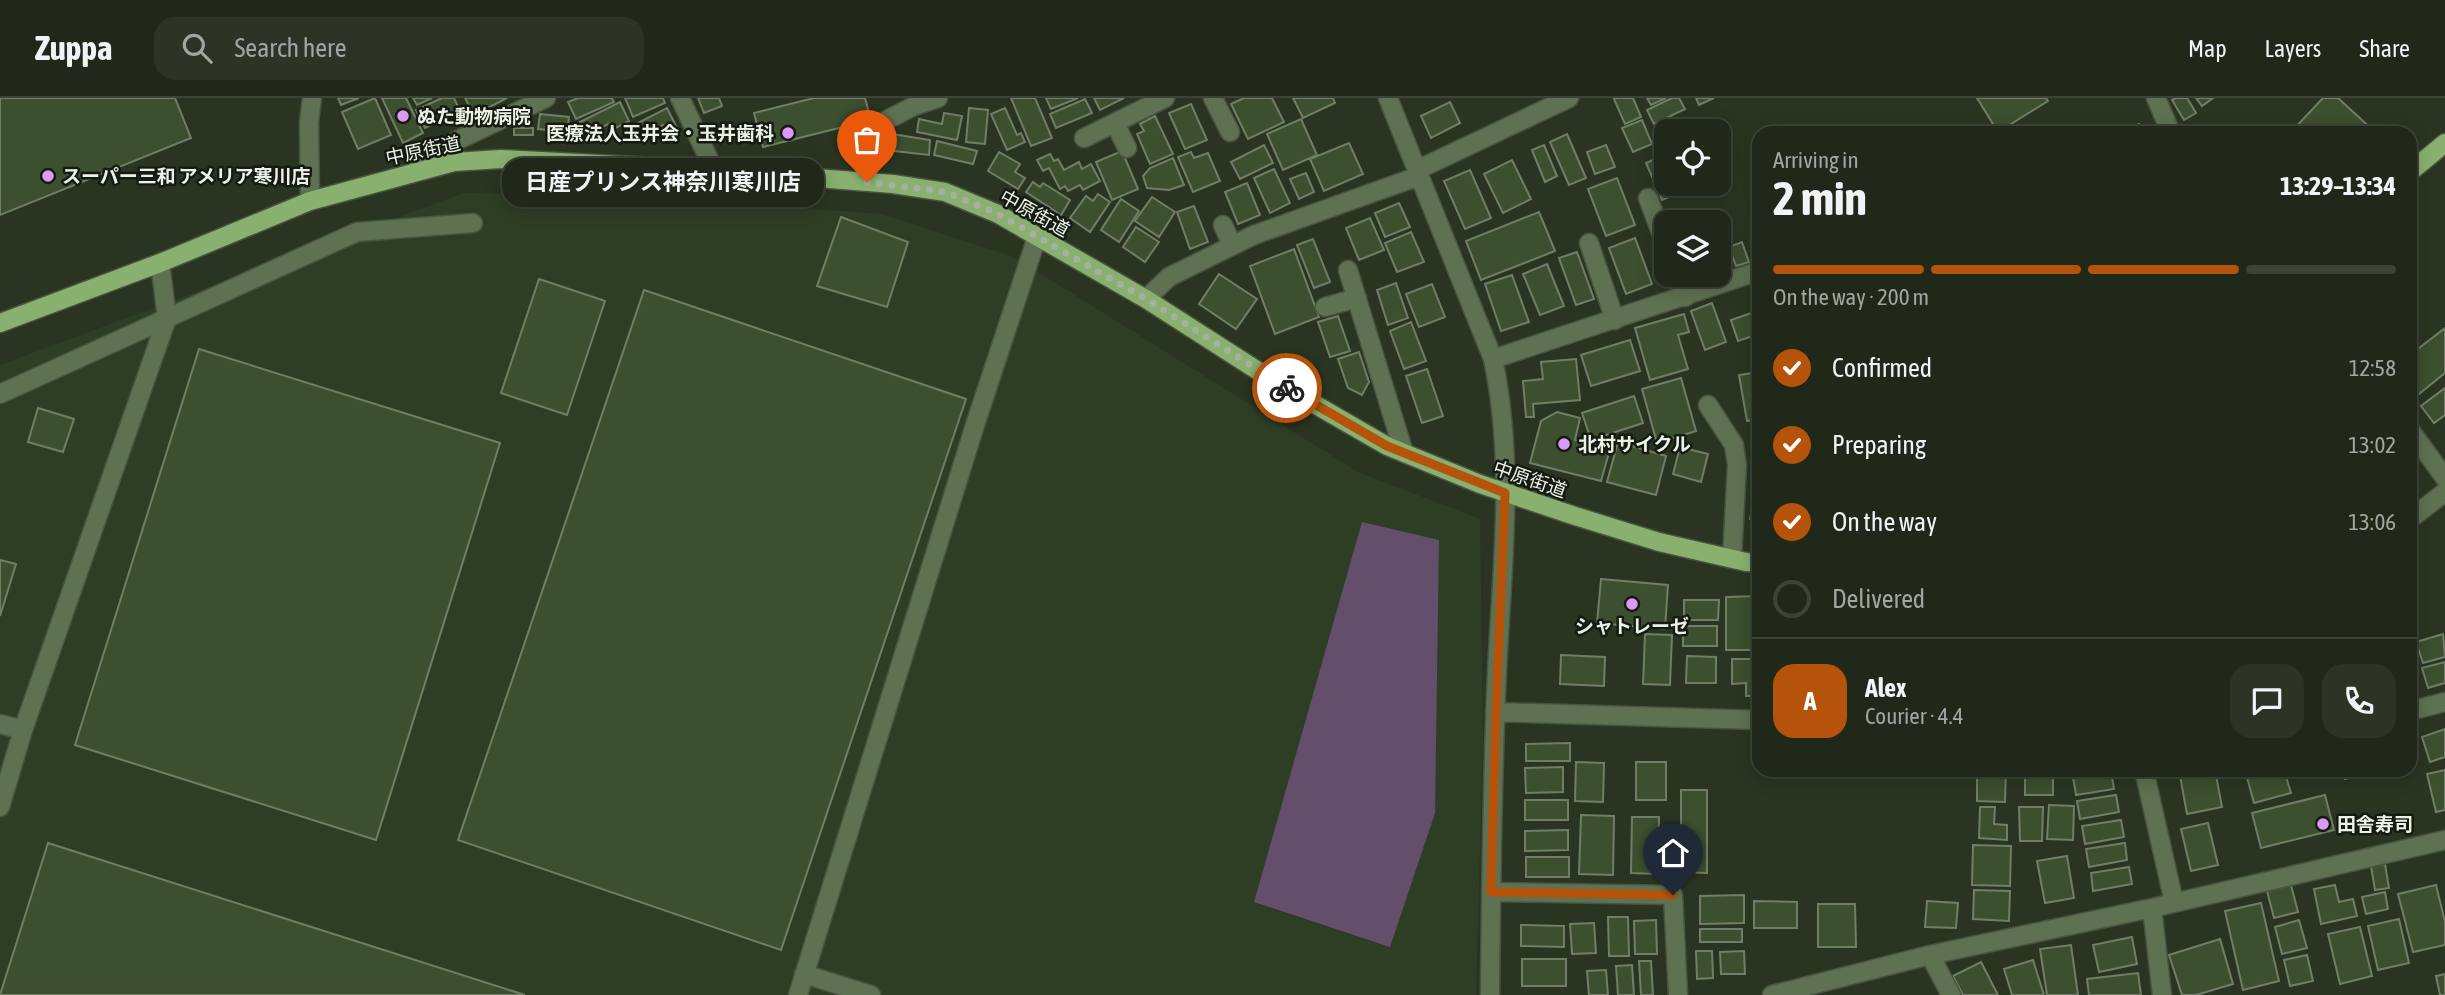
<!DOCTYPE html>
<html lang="en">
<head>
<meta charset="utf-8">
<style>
	body { margin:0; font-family:"Asap Condensed","Noto Sans JP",sans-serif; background:#2c3426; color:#f1f3f6; height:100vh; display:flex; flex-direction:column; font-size:26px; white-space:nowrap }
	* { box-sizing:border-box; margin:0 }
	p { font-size:23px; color:#a1a6a2 }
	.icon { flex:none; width:38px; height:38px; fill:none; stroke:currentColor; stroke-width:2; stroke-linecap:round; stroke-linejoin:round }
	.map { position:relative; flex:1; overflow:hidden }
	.sheet { position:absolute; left:1752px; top:28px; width:665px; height:651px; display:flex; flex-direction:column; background:#1f2819; border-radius:21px; box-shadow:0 4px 18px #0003,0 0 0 2px #3c4438 }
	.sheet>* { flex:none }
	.tools { position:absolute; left:1654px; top:21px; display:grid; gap:14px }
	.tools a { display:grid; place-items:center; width:77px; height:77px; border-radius:14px; background:#1f2819; box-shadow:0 4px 18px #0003,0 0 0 2px #3c4438; font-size:35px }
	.pin { position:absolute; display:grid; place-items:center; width:60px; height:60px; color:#fff; margin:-72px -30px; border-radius:50% 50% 50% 0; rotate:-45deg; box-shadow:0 0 7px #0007 }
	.pin .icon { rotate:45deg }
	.courier { position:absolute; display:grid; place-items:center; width:70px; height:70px; margin:-35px; border:5px solid #b45309; border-radius:50%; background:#fff; color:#222; box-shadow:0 2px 9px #0007 }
	.bubble { position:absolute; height:49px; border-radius:21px; background:#1f2819; box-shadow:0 4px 18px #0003,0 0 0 2px #3c4438; font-size:23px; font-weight:700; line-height:49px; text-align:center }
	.head em { font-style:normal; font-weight:700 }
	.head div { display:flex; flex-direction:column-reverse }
	.head { display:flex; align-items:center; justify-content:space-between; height:119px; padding:0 21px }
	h1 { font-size:46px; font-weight:700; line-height:52px }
	.bar { display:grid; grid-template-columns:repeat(4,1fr); gap:10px 7px; align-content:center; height:84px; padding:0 21px }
	.bar i { height:9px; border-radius:5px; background:#3c4438 }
	.bar .on { background:#b45309 }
	.bar p { grid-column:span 4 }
	.line { display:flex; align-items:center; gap:18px; padding:0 21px; border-top:2px solid #3c4438 }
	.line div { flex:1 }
	.round { display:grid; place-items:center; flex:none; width:74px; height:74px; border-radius:21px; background:#2c3426 }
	ol { padding:0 21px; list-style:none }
	li { display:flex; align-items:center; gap:21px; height:77px }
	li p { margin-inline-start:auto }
	li .icon { padding:7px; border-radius:50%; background:#b45309; color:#fff; stroke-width:4 }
	li:last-child { color:#a1a6a2 }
	li i { width:38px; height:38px; border:4px solid #3c4438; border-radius:50% }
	header { display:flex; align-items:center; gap:42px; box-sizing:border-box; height:98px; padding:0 35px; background:#1f2819; border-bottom:2px solid #3c4438 }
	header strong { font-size:33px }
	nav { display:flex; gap:38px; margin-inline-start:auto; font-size:24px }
	.search { width:490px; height:63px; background:#2c3426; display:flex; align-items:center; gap:18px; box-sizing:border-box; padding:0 24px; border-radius:21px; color:#a1a6a2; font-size:26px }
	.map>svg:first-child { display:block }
</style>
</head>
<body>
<header>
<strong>Zuppa</strong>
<div class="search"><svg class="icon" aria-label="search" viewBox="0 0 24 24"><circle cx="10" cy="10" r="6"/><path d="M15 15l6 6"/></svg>Search here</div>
<nav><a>Map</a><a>Layers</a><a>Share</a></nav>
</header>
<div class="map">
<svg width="2445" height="897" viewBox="0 0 2445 897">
	<rect width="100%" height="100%" fill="#293521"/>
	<path fill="#2e3e24" d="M464,95l161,3 257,18 132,43 344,215 122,47 3,215 -7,261h-1476v-630z"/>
	<path fill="#634f6c" d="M1362,424l77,18 -4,273 -45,134 -136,-45z"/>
	<path fill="#3c4f2f" stroke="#707e67" stroke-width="2" d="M0,0h175l16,40 -191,77z
		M338,0h21l-18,7z
		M375,0l16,37 -33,14 -16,-37z
		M382,0h24l17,35 -20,10z
		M413,0h19l-15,7z
		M442,0h12l6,13 -35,17 -9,-18z
		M465,0h42l-33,17z
		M578,0h34l2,4 -38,17 -8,-17z
		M625,0h38l2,5 -32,14z
		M698,0h21l3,8 -18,7z
		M814,0h51l6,22 -108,27 -9,-34z
		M1011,0h24l17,40 -21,8z
		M1046,0h32l-27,11z
		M1094,0h30l-24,12z
		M1244,0h28l12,24 -36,17 -17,-35z
		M1293,0h40l2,5 -32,15z
		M1617,0h16l8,19 -16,7 -11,-25z
		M1647,0h19l-15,7z
		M1672,0h7l6,11 -31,15 -7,-14z
		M1696,0h18l-15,7z
		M1977,0h69l2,3 -50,31z
		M2176,0h11l9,15 -12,7 -12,-20z
		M2196,0h17l-11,8z
		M2323,0h15l38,35h-86z
		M1085,1l7,14 -36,15 -6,-14z
		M620,4l9,19 -15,8 -4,-6 -23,12 -7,-13z
		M1450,4l10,21 -29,15 -10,-22z
		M1191,6l16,36 -22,9 -16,-36z
		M667,10l12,24 -10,4 -6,-11 -21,10 -6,-11z
		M969,10l19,2 -3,34 -19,-2z
		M1005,10l12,27 4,-2 4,9 -18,8 -16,-36z
		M944,15l18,3 -5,24 -40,-8 2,-13 23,5z
		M540,16l29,3 -2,15 -29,-3z
		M1155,18l18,38 -23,10 -13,-30 7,-3 -4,-7z
		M1301,21l16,36 -34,15 -16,-36z
		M1642,22l10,24 -19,8 -11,-24z
		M2139,26l4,9h-24z
		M514,30h19v7h-19z
		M886,35l44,7 -1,15 -52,-6 1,-12 7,1z
		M1567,36l19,44 -17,7 -19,-43z
		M937,43l40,10 -4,13 -39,-9z
		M1349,45l14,31 -39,17 -14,-32z
		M1264,47l9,18 -33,16 -9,-17z
		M1544,47l13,31 -12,6 -13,-32z
		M1606,47l9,22 -20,7 -8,-22z
		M1122,53l16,38 -26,11 -16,-38z
		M999,54l21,12 -5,8 10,6 -7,11 -30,-18z
		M1191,54l3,6 14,-5 12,28 -27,11 -15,-35z
		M1050,56l4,7 4,-2 6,11 15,-8 3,7 9,-5 9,17 -17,9 -3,-5 -12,6 -3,-5 -5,3 -11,-21 -6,3 -6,-11z
		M1666,56v30h14l3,7 -21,9 -16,-37z
		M1173,60l11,27 -15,5 -22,-2 -4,-12 7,-8z
		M1512,62l19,39 -28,14 -19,-39z
		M1274,71l16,34 -20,10 -16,-35z
		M1470,72l21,48 -26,11 -21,-48z
		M1306,75l8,19 -15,7 -9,-20z
		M1617,80l18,47 -29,11 -18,-47z
		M1033,84l7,5 3,-4 27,17 -9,15 -35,-23z
		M1247,85l13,32 -22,9 -13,-32z
		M1098,96l12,8 -20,30 -20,-14 16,-22 7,5z
		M1152,99l23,15 -16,25 -24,-16z
		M1121,101l18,12 -20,31 -18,-12z
		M1399,105l11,24 -25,10 -10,-24z
		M1194,108l14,36 -18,7 -13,-37z
		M1539,114l16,39 -74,29 -15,-39z
		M841,119l67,25 -21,65 -70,-21z
		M1370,120l14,32 -25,10 -13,-32z
		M1136,129l23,15 -14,20 -22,-15z
		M1411,134l13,30 -27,10 -12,-29z
		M1635,140l17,46 -26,10 -17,-46z
		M1313,141l17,43 -16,6 -17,-43z
		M1742,144l7,20 -13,4 -7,-19z
		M1718,145l9,20 -9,4z
		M1294,151l25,68 -44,17 -25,-68z
		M1577,154l17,47 -18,6 -17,-47z
		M1547,166l17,42 -24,9 -17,-41z
		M1219,176l38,25 -21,30 -37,-25z
		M1512,177l17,47 -28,9 -16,-47z
		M539,181l66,22 -38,114 -66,-22z
		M1396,185l12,35 -20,7 -11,-35z
		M1432,186l13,33 -26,10 -13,-33z
		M644,192l322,109 -185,551 -323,-110z
		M1712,205l14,39 -21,8 -14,-39z
		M1751,215l8,21 -21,7 -7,-21z
		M1684,216l5,18 -11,3 10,34 -38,11 -15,-52z
		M1338,218l12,35 -20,6 -12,-35z
		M1411,224l15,39 -22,8 -14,-38z
		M2445,230v45l-31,25 -4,-5v-38z
		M1630,242l10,31 -49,15 -10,-31z
		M199,251l301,94 -124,397 -301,-95z
		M1359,254l10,30 -7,13 -14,-7 -10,-29z
		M1576,261l4,41 -47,4 1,13h-8l-3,-36 20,-2 -2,-17z
		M1427,271l16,47 -21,7 -16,-47z
		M1759,274v47l-12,2 -8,-46z
		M1681,280l15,53 -39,12 -15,-54z
		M2445,290v27l-11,8 -13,-17z
		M1634,298l9,27 -52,17 -9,-27z
		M38,310l36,11 -11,33 -35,-10z
		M1557,314l23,6 -5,22 35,9 -9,32 -71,-18 11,-42z
		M1618,344l48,14 -10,39 -49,-13z
		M1680,349l28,7 -7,28 -28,-8z
		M1759,381v42l-9,-2z
		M0,462l16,4 -16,52z
		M1601,481l67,6 -3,44 -68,-6z
		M1759,498v54h-33v-53z
		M1684,502h35l-1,20h-34z
		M1683,528h34v20h-34z
		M1645,536l27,1 -2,50 -27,-1z
		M2443,536l2,23 -22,6 -7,-21z
		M1561,557l44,2 -1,29 -44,-2z
		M1687,558l29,1v26h-30z
		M1732,561h27v37h-13v-13l-14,1z
		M2445,564v21l-17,5 -6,-20z
		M2445,631v28l-15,5 -8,-25z
		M1570,645v18h-44v-17z
		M1576,664l28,1 -1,39 -28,-1z
		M1636,664h30v38h-30z
		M1563,669v25l-37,1 -1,-25z
		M1977,672l29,1 -1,31 -28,-1z
		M2025,672h28v25h-28z
		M2179,672h36l7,37 -35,7z
		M2245,672h39l7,23 -37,10z
		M2343,672h22l1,4 -21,5z
		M2445,672v40l-9,2 -9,-38z
		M2111,673l3,18 -38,6 -3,-18z
		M1681,692h26v83l-26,-1z
		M2116,697l3,17 -39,7 -3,-18z
		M2325,697l9,35 -73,18 -9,-35z
		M1525,702h43v20h-43z
		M2049,707l25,1 -1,34 -26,-1z
		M1980,709h15l-1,17 13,1v15l-28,-2z
		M2019,709h24l-1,34h-22z
		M1581,717l33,1 -1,59 -34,-1z
		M1632,719h27l-1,57 -27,-1z
		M2121,722l3,17 -39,7 -3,-18z
		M2208,725l10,42 -27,6 -10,-42z
		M1568,732v20l-43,1v-20z
		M48,745l477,152h-525z
		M2125,745l2,17 -38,7 -3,-18z
		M1973,747l38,1 -1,40 -38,-1z
		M2067,758l7,42 -29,5 -8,-42z
		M1526,759h43v20h-43z
		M2385,766l4,24 -14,2 -4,-24z
		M2129,769l3,17 -39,7 -2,-18z
		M2291,787l7,27 -24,6 -7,-27z
		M2335,787l4,17 14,-3 4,17 -36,8 -7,-35z
		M2436,787l9,37v23l-32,7 -15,-58z
		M1974,792l36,1 -1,30 -36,-2z
		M2385,794l3,17 -22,5 -4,-17z
		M1744,797v28l-44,1v-28z
		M1754,803l43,1v26h-43z
		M1927,803l31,2 -2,25 -31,-1z
		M2261,805l18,78 -36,9 -18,-79z
		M1818,806h37l1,43h-38z
		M1608,819h20l1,39h-20z
		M2399,821l10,44 -31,7 -10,-44z
		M1656,822l1,34h-22l-1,-33z
		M2299,822l8,28 -25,6 -7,-27z
		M1594,825l2,30 -24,1 -2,-30z
		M1521,827l43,1v21l-43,-1z
		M2360,829l12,49 -32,8 -12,-50z
		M1700,831h42v13h-42z
		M2132,839l5,27 -38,8 -6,-27z
		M2220,841l13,45 -37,11h-14l-13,-40z
		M2071,847l7,50h-31l-7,-46z
		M1696,853h16l1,27 -16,1z
		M1744,853l1,23h-24l-1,-22z
		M2307,857l6,26 -23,5 -6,-26z
		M1522,861h44v27h-44z
		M2033,862l11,35h-32l-8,-26z
		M1639,863h12l2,34h-12z
		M1981,864l17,33h-35l-10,-19z
		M1632,867l2,30h-16l-2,-29z
		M1606,872l2,25h-19l-2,-24z
		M2138,875l3,22h-52l-2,-16z
		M2445,876v21h-5l-4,-19z"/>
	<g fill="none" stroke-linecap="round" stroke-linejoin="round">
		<g stroke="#485340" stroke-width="21">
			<path id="minor" d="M680,0l34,72
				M1213,0l17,34
				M1388,0l105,261c22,103 9,208 4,312 -5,108 -6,216 -7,324
				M2156,0l15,35
				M881,25l33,-17 24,-8
				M1115,25l12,25
				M1084,40l81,-40
				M1417,72l152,-72
				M412,74l42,-30 92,-44
				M1648,100l18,48
				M310,103l-1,-79 3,-24
				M1223,127l9,20
				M1589,145l26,77
				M1348,172l56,183
				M1677,177l8,22
				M1146,201l23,-22 85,-42 165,-59
				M1325,209l32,-9
				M1493,261l266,-88
				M0,296l357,-162 116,-9
				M1708,307l26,40 3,20 -5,94
				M2410,332l35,48
				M2410,421l35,-27
				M2410,613l35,-9
				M1495,614l264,8
				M0,626l23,6
				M2144,672l30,132
				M0,709l23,-77 144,-412 -7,-55
				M1491,794l182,3 5,100
				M2152,810l10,87
				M1930,857l21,40
				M804,876l67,21
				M798,897l177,-570 62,-188
				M1772,897l158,-40 222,-47 293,-68"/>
		</g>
		<g stroke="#485340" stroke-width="21">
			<path id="major" d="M2410,74l35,-29
				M0,225l160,-60 150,-62 144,-39 47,-3 213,11 179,14 52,8 53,22 148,85 120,77 121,70 93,38 95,32 84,26 87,20 13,1"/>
		</g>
		<use href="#minor" stroke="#5e7152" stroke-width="18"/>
		<use href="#major" stroke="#89b06f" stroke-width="18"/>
	</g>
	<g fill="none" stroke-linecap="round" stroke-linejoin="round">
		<path stroke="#a6b0a0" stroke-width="7" stroke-dasharray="0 12.6" d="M867,84l79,10 52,22 148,85 141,89"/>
		<path stroke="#b45309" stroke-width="9" d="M1287,290l100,58 118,47 -9,219 -5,180 182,3"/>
	</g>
	<g fill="#da9af6" stroke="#151b12" stroke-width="2.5">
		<circle cx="403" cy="18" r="7"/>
		<circle cx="788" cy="35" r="7"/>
		<circle cx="48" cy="78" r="7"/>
		<circle cx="1564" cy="346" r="7"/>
		<circle cx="1632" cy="506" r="7"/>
		<circle cx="2323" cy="726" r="7"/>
	</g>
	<g text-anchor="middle" stroke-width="5" stroke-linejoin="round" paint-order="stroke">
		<g font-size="19" font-weight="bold" fill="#eaf2e5" stroke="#151b12" text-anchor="start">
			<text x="417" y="25">ぬた動物病院</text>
			<text x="774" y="42" text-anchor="end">医療法人玉井会・玉井歯科</text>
			<text x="62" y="85">スーパー三和 アメリア寒川店</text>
			<text x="1578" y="353">北村サイクル</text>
			<text x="1632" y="535" text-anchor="middle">シャトレーゼ</text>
			<text x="2337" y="733">田舎寿司</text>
		</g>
		<g font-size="19" fill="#eaf2e5" stroke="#151b12">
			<text transform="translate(423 52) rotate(-12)" y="7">中原街道</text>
			<text transform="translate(1035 115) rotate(29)" y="7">中原街道</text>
			<text transform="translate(1530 381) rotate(19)" y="7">中原街道</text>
		</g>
	</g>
</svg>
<div class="tools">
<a><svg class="icon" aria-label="locate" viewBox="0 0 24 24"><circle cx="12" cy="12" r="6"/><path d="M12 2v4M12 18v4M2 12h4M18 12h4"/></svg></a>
<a><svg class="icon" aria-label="layers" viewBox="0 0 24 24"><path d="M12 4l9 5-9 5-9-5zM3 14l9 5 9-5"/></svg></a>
</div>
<div class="pin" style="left:867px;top:84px;background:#ea580c"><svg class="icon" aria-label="bag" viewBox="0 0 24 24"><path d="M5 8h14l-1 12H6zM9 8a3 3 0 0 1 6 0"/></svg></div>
<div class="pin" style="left:1673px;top:797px;background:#1f2937"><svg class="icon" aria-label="home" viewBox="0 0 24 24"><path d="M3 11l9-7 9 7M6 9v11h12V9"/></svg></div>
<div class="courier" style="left:1287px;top:290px"><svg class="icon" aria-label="bike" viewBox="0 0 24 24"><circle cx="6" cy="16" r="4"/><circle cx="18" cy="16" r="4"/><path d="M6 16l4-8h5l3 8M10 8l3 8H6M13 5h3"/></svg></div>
<div class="bubble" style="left:502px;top:60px;width:322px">日産プリンス神奈川寒川店</div>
<section class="sheet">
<div class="head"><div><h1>2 min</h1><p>Arriving in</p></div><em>13:29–13:34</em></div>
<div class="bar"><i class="on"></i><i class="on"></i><i class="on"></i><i></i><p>On the way · 200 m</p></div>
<ol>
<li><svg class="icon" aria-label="check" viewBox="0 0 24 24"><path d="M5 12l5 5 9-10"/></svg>Confirmed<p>12:58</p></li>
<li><svg class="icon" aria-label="check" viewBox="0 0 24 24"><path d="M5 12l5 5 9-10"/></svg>Preparing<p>13:02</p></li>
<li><svg class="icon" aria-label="check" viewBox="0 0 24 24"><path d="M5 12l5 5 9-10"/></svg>On the way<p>13:06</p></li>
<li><i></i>Delivered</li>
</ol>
<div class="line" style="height:126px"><b class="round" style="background:#b45309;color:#fff">A</b><div><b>Alex</b><p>Courier · 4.4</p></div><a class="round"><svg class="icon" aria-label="chat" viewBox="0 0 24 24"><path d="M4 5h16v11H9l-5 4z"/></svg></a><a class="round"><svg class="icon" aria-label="phone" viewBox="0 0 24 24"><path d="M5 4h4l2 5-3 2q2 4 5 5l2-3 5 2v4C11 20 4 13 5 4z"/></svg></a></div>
</section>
</div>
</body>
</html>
